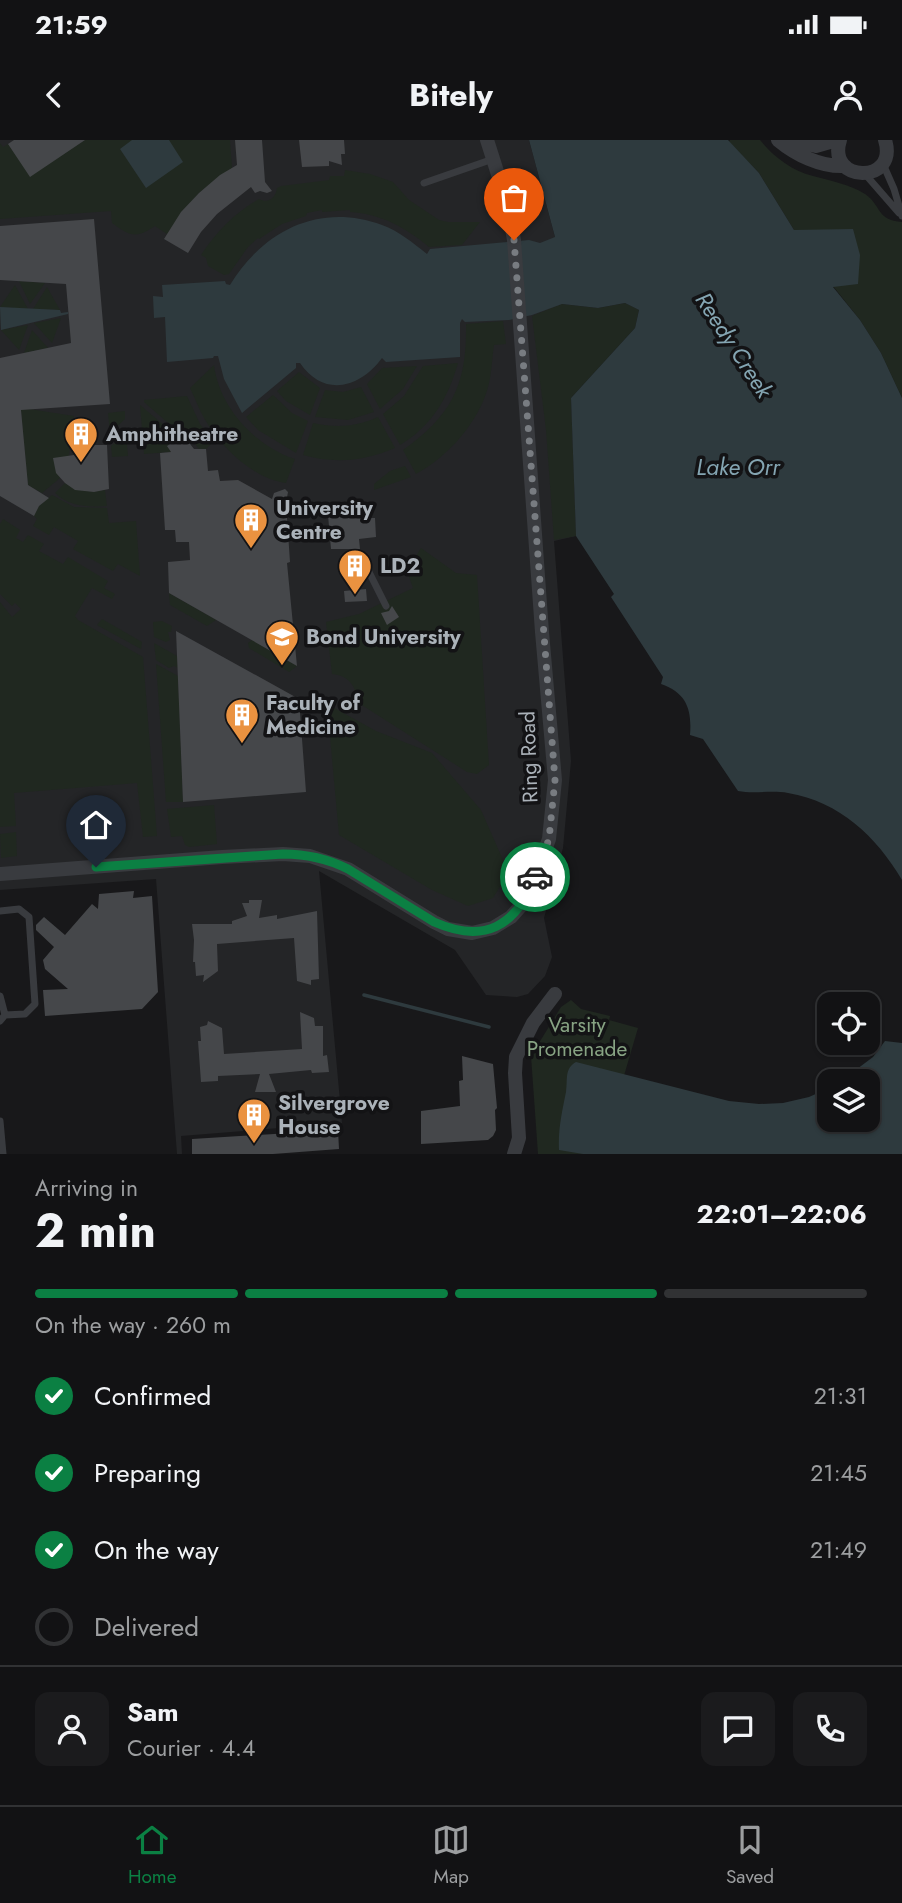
<!DOCTYPE html>
<html lang="en">
<head>
<meta charset="utf-8">
<style>
	body { margin:0; font-family:Jost,sans-serif; background:#1b1b1d; color:#f1f3f6; height:100vh; display:flex; flex-direction:column; font-size:26px; white-space:nowrap }
	* { box-sizing:border-box; margin:0 }
	p { font-size:23px; color:#9c9ea0 }
	.icon { flex:none; width:38px; height:38px; fill:none; stroke:currentColor; stroke-width:2; stroke-linecap:round; stroke-linejoin:round }
	.map { position:relative; height:1014px; overflow:hidden }
	.sheet { display:flex; flex-direction:column; background:#121214; flex:1 }
	.sheet>* { flex:none }
	.buttons { position:absolute; left:817px; top:852px; display:grid; gap:14px }
	.buttons a { display:grid; place-items:center; width:63px; height:63px; border-radius:14px; background:#121214; box-shadow:0 2px 5px #0004,0 0 0 2px #313234; font-size:35px }
	.pin { position:absolute; display:grid; place-items:center; width:60px; height:60px; color:#fff; margin:-72px -30px; border-radius:50% 50% 50% 0; rotate:-45deg; box-shadow:0 0 7px #0007 }
	.pin .icon { rotate:45deg }
	.courier { position:absolute; display:grid; place-items:center; width:70px; height:70px; margin:-35px; border:5px solid #0b8043; border-radius:50%; background:#fff; color:#222; box-shadow:0 2px 9px #0007 }
	.summary em { font-style:normal; font-weight:700 }
	.summary div { display:flex; flex-direction:column-reverse }
	.summary { display:flex; align-items:center; justify-content:space-between; height:119px; padding:0 35px }
	h1 { font-size:46px; font-weight:700; line-height:52px }
	.bar { display:grid; grid-template-columns:repeat(4,1fr); gap:10px 7px; align-content:center; height:84px; padding:0 35px }
	.bar i { height:9px; border-radius:5px; background:#313234 }
	.bar .current { background:#0b8043 }
	.bar p { grid-column:span 4 }
	.line { display:flex; align-items:center; gap:18px; padding:0 35px; border-top:2px solid #313234 }
	.line div { flex:1 }
	.round { display:grid; place-items:center; flex:none; width:74px; height:74px; border-radius:14px; background:#1b1b1d }
	ol { padding:0 35px; list-style:none }
	li { display:flex; align-items:center; gap:21px; height:77px }
	li p { margin-inline-start:auto }
	li .icon { padding:7px; border-radius:50%; background:#0b8043; color:#fff; stroke-width:4 }
	li:last-child { color:#9c9ea0 }
	li i { width:38px; height:38px; border:4px solid #313234; border-radius:50% }
	.status { display:flex; justify-content:space-between; align-items:center; height:49px; padding:0 35px; background:#121214; direction:ltr }
	.status svg { height:19px; fill:currentColor }
	header { display:flex; justify-content:space-between; align-items:center; height:91px; padding:0 35px; background:#121214; font-size:32px; font-weight:700 }
	.tabs { display:flex; justify-content:space-around; align-items:center; height:98px; border-top:2px solid #313234; background:#121214; font-size:19px; color:#9c9ea0 }
	.tabs a { display:grid; justify-items:center; gap:4px }
	.tabs .current { color:#0b8043 }
	.map>svg:first-child { display:block }
</style>
</head>
<body>
<div class="status"><b>21:59</b><svg viewBox="0 0 49 12"><path d="M0 12V9h3v3zM5 12V6h3v6zM10 12V3h3v9zM15 12V0h3v12zM26 1h20v11H26zM47 4h2v5h-2z"/></svg></div>
<header><svg class="icon" aria-label="back" viewBox="0 0 24 24"><path d="M15 5l-7 7 7 7"/></svg>Bitely<svg class="icon" aria-label="person" viewBox="0 0 24 24"><circle cx="12" cy="8" r="4"/><path d="M4 21q1-7 8-7t8 7"/></svg></header>
<div class="map">
<svg width="902" height="1014" viewBox="0 0 902 1014">
	<rect width="100%" height="100%" fill="#18181a"/>
	<path fill="#242527" d="M0,0h529l26,97 16,161 5,138 -22,5 17,220 -8,87 -19,70 8,39 -7,19 -17,18 -11,3 -31,-2 -31,-45 -136,-79 23,252 -161,13 1,18h-5l-21,-275 -156,11z"/>
	<path fill="#202820" d="M85,0h145l2,28 -33,25 -32,41 -12,-8c-20,14 -26,9 -43,-3l-1,-12 -111,8v-76l3,4 5,-3 22,32z
		M730,0h30c14,17 31,30 53,36 18,5 36,8 52,18 17,12 11,26 37,28v176l-21,-45 -21,-33 -27,-34 -39,-56 -35,-57 -30,-31z
		M345,30l25,4 23,8 16,18 30,20 9,2h32l-18,23 -33,2c-24,-20 -48,-33 -79,-35v-2l-28,2v-2l-15,3 -1,3 -24,8 -23,15 -1,-1 -10,9 -19,27 -5,1 -16,-9 -2,-8 -5,-3 2,-3c15,-22 33,-40 56,-53 9,5 17,-1 18,-11l4,-2 48,-6 1,-4h14z
		M19,141l26,2 -15,21z
		M15,145l13,24 -28,-2z
		M47,147l13,23 -27,-1z
		M625,163l14,7 -4,18 -64,70 5,138 -22,4 -8,-110 -14,-114 30,-12 36,4z
		M61,178l-9,25 -18,-20z
		M503,181l3,23 -12,1c-2,12 -2,25 -5,38 -8,37 -41,74 -73,91l-13,-24c49,-35 64,-65 63,-126z
		M28,185l-9,25 -18,-20z
		M32,190l16,18 -24,5z
		M458,223c-10,35 -26,63 -58,82l-17,-31 21,-18 19,-30z
		M214,225c5,42 41,81 81,94l-9,24c-33,-4 -66,-37 -82,-65 -5,-9 -9,-20 -14,-30z
		M417,226l-14,23 -23,20 -13,-25 15,-16z
		M299,232l21,16 -10,27 -24,-14 -9,-10z
		M361,247l13,25 -26,8 -33,-3 10,-27 18,2z
		M273,255l19,18 16,8 -12,32 -38,-23 -12,-13z
		M187,256l13,28 13,18 -7,7h-7l-13,-17 -19,-10 -23,-20v-2z
		M140,265l26,22 17,8 -16,11 4,6 -27,2z
		M29,269l45,7 -5,40 -9,22 -18,15 -14,-8 -7,-75z
		M125,271v8l-15,14 -2,-20z
		M378,277l17,31c-30,13 -60,16 -92,7l10,-32c23,5 43,4 65,-6z
		M126,294l2,22 -16,1 -1,-11z
		M405,326l6,11 -37,13v-6l16,-13z
		M65,343c13,8 25,10 40,7l2,16c-20,1 -37,1 -52,-13z
		M52,355l22,12 33,1 2,15 27,-2 4,55 -22,-12 -5,7 -40,-22 5,-8 -24,-14 -5,8 -16,-9 4,-7 -3,-3 5,-10z
		M3,379l17,11 -4,8 7,4 5,-7 16,9 -5,7 24,13 5,-7 40,24 -4,7 11,6 -3,5 -20,-11 -17,28 3,4 65,37 14,179 -14,1 -6,-54 -123,10 2,33 -16,1v-225l12,15 9,-8 -6,-6 -3,3 -12,-12v-70z
		M421,408l35,25 21,2 12,190 -12,9 -10,-2 -110,-70c-1,-17 -8,-26 -25,-28l-6,-52 33,-8 54,-26 -6,-17z
		M169,453l47,27 -9,6 -37,-21z
		M102,479l40,23 -1,7 -44,-24z
		M162,481l10,5 -1,6h-3l2,8 -4,2 -12,-5 -1,-15z
		M252,500l45,26 -8,6 -40,-24 -1,-5z
		M154,503l23,13 1,12 -4,-2 -5,2 -13,-8z
		M156,524l22,12 5,126h-17z
		M327,564l49,27 56,22 49,57 22,50 -2,25 -8,13 -25,8 -36,-16 -93,-55z
		M214,665l3,39 -28,3 -4,-2 -3,-9 -11,1 -4,-28z
		M16,692l1,24 -16,2 -1,-24z
		M571,860l10,9 29,7 -1,4 29,8 -15,51 -27,75h-58l-7,-98 30,-49z"/>
	<path fill="#2e3a3e" d="M132,0h37l14,22 -37,26 -26,-39z
		M529,0h199l31,33 35,57 59,-1 7,26 -2,29 -25,3 27,33 21,33 21,45v482c-26,-44 -62,-78 -114,-87 -16,-3 -34,1 -50,-2l-35,-52 -13,-4c2,-25 -3,-42 -29,-51l2,-7 -52,-80 3,-3 -38,-58 -5,-138 64,-70 4,-18 -14,-7 -27,5 -36,-4 -30,11 -23,5 -44,2 -3,-3 -2,4v34l-74,5 -4,-4c-22,30 -58,40 -82,5h-4v5l-54,45 -18,-34 -6,-23h-4l-1,2 -46,4 -2,-45 -11,1 -1,-22 10,1 -1,-12 63,-4 1,3 4,1c33,-54 89,-83 152,-60 17,6 31,18 45,29l3,-5 99,-9 11,3 15,-6z
		M0,167l60,3 1,3 7,-1v2l-67,16z
		M885,901l17,2v111h-319l-24,-4c-1,-21 3,-38 7,-58 2,-13 -2,-23 10,-30l153,39 30,3 24,-1 26,-6 20,-9 1,32h38v-38l-27,-1 32,-24z"/>
	<g fill="none" stroke-linecap="round" stroke-linejoin="round">
		<path stroke="#2e3a3e" stroke-width="3.5" d="M364,855l125,32
			M541,907l9,5"/>
	</g>
	<path fill="#45474a" d="M14,0h71l-55,37 -22,-33z
		M235,0h27l3,42 7,9 -5,2 -7,-2 -5,2 -4,-6 -34,27 -16,18 -13,21 -24,-14 17,-27 18,-19 21,-18 17,-10z
		M299,0h45l1,14h-4l1,11 -13,-4v5l-27,1z
		M94,79l16,185 -89,6 7,75 21,13 -10,8 -5,10 -34,-20v-138l71,-15 -5,-59 -66,-4v-54z
		M183,295l11,14h12l2,22 10,-1 2,11 18,-1 34,19 2,-6 11,-4 3,3 -2,11 4,59 -3,1 10,103 -128,-73 -1,-31 22,-2 -1,-18h-13l-1,-12h-10l-5,-77 11,-1 -4,-6z
		M74,305h33l2,44 -15,3 -19,-2 -10,-7 -9,-10 -3,-15 21,-3z
		M371,367v11h4l1,19 -17,2 1,10h-29l-3,-34 29,-6v4z
		M366,449l1,12 -22,1 -1,-11z
		M392,466l7,11 -12,8 -6,-12 8,-2z
		M176,491l123,68 7,93 -123,10z
		M134,751l-1,7 19,-2 6,96 -16,17 -97,7 -2,-26 25,-1 -23,-20 -2,-9 11,-13 -18,-17v-5l8,-8 21,18 27,-31 6,5 1,-15z
		M249,760h13l-3,18 18,-3v4l40,-8 2,68 -8,1v5l-14,-4 -3,-43 -77,6 1,27 -15,11 1,-7 -8,1 -1,-14h-2l1,-22 -2,-16h40v-3l15,-5 -5,-13h7z
		M300,872l14,6 1,8h8v30l4,-1 2,17 -17,1 -1,-3 -42,4 7,18h-21l5,-18 -42,2v5l-17,1 -3,-41h3l-1,-14 7,-2 1,-4 14,7 2,26 78,-5z
		M462,916l31,8 4,44 -2,2 1,20 -3,6 -5,4 -67,4v-33l39,-5 -1,-25 4,-1z
		M338,990l1,19 -66,5h-81v-15z"/>
	<g fill="none" stroke-linecap="round" stroke-linejoin="round">
		<path stroke="#393b3f" stroke-width="7" d="M883,24l11,25 8,27
			M865,34l34,39
			M424,43l69,-24
			M362,418l24,48
			M0,771l19,-2 10,8 6,87 -10,10 -20,1 -5,6
			M0,856l5,19
			M0,981l3,33"/>
		<path stroke="#393b3f" stroke-width="14" d="M778,0c18,15 43,27 66,26
			M792,0l24,6 21,-6
			M840,0c-14,43 59,45 45,0
			M0,734l222,-17 61,-3 27,2 38,13 86,53 14,7 24,4 21,-5 18,-11 16,-18 22,-60 6,-59 -13,-148 -28,-392 -6,-34 -21,-66
			M514,1014l5,-16 -4,-65 1,-16 17,-34 22,-29"/>
	</g>
	<g fill="none" stroke-linecap="round" stroke-linejoin="round">
		<path stroke="#787c81" stroke-width="7" stroke-dasharray="0 12.6" d="M514,100l41,540 -6,59 -14,38"/>
		<path stroke="#0b8043" stroke-width="9" d="M96,727l187,-13c23,0 43,4 65,15l86,53c50,22 82,5 101,-45"/>
	</g>
	<defs>
		<g id="building-pin" transform="scale(1.75)"><path d="M0 17L-7.5 6A9.5 9.5 0 1 1 7.5 6Z" fill="#ea9240" stroke="#131315"/><path d="M-4-6H4V6H1V3H-1V6H-4ZM-2.5-4.3h1.7v1.8h-1.7ZM.8-4.3h1.7v1.8H.8ZM-2.5-1h1.7V.8h-1.7ZM.8-1h1.7V.8H.8Z" fill="#fff"/></g>
		<g id="university-pin" transform="scale(1.75)"><path d="M0 17L-7.5 6A9.5 9.5 0 1 1 7.5 6Z" fill="#ea9240" stroke="#131315"/><path d="M0-5L7-2L0 1L-7-2ZM-4 1L0 2.5L4 1V4Q0 6-4 4Z" fill="#fff"/></g>
	</defs>
	<g fill-rule="evenodd">
		<use href="#building-pin" x="81" y="294"/>
		<use href="#building-pin" x="251" y="380"/>
		<use href="#building-pin" x="355" y="426"/>
		<use href="#university-pin" x="282" y="497"/>
		<use href="#building-pin" x="242" y="575"/>
		<use href="#building-pin" x="254" y="975"/>
	</g>
	<g text-anchor="middle" stroke-width="7" stroke-linejoin="round" paint-order="stroke">
		<g font-size="21" font-weight="bold" fill="#abb2b9" stroke="#131315" text-anchor="start">
			<text x="106" y="301">Amphitheatre</text>
			<text x="276" y="375">University<tspan x="276" dy="24">Centre</tspan></text>
			<text x="380" y="433">LD2</text>
			<text x="306" y="504">Bond University</text>
			<text x="266" y="570">Faculty of<tspan x="266" dy="24">Medicine</tspan></text>
			<text x="278" y="970">Silvergrove<tspan x="278" dy="24">House</tspan></text>
		</g>
		<g font-size="21" fill="#abb2b9" stroke="#131315">
			<text transform="translate(529 617) rotate(-92)" y="7">Ring Road</text>
		</g>
		<g font-size="21" fill="#87a383" stroke="#131315">
			<text x="577" y="892">Varsity<tspan x="577" dy="24">Promenade</tspan></text>
		</g>
		<g font-size="23" font-style="italic" fill="#84a5b2" stroke="#131315">
			<text transform="translate(734 205) rotate(57)" y="8">Reedy Creek</text>
			<text x="738" y="335">Lake Orr</text>
		</g>
	</g>
</svg>
<div class="buttons">
<a><svg class="icon" aria-label="locate" viewBox="0 0 24 24"><circle cx="12" cy="12" r="6"/><path d="M12 2v4M12 18v4M2 12h4M18 12h4"/></svg></a>
<a><svg class="icon" aria-label="layers" viewBox="0 0 24 24"><path d="M12 4l9 5-9 5-9-5zM3 14l9 5 9-5"/></svg></a>
</div>
<div class="pin" style="left:514px;top:100px;background:#ea580c"><svg class="icon" aria-label="bag" viewBox="0 0 24 24"><path d="M5 8h14l-1 12H6zM9 8a3 3 0 0 1 6 0"/></svg></div>
<div class="pin" style="left:96px;top:727px;background:#1f2937"><svg class="icon" aria-label="home" viewBox="0 0 24 24"><path d="M3 11l9-7 9 7M6 9v11h12V9"/></svg></div>
<div class="courier" style="left:535px;top:737px"><svg class="icon" aria-label="car" viewBox="0 0 24 24"><path d="M5 17H2v-5l4-1 3-4h7l3 4 3 1v5h-3M9 17h6M6 11h13"/><circle cx="7" cy="17" r="2"/><circle cx="17" cy="17" r="2"/></svg></div>
</div>
<section class="sheet">
<div class="summary"><div><h1>2 min</h1><p>Arriving in</p></div><em>22:01–22:06</em></div>
<div class="bar"><i class="current"></i><i class="current"></i><i class="current"></i><i></i><p>On the way · 260 m</p></div>
<ol>
<li><svg class="icon" aria-label="check" viewBox="0 0 24 24"><path d="M5 12l5 5 9-10"/></svg>Confirmed<p>21:31</p></li>
<li><svg class="icon" aria-label="check" viewBox="0 0 24 24"><path d="M5 12l5 5 9-10"/></svg>Preparing<p>21:45</p></li>
<li><svg class="icon" aria-label="check" viewBox="0 0 24 24"><path d="M5 12l5 5 9-10"/></svg>On the way<p>21:49</p></li>
<li><i></i>Delivered</li>
</ol>
<div class="line" style="height:126px"><a class="round"><svg class="icon" aria-label="person" viewBox="0 0 24 24"><circle cx="12" cy="8" r="4"/><path d="M4 21q1-7 8-7t8 7"/></svg></a><div><b>Sam</b><p>Courier · 4.4</p></div><a class="round"><svg class="icon" aria-label="chat" viewBox="0 0 24 24"><path d="M4 5h16v11H9l-5 4z"/></svg></a><a class="round"><svg class="icon" aria-label="phone" viewBox="0 0 24 24"><path d="M5 4h4l2 5-3 2q2 4 5 5l2-3 5 2v4C11 20 4 13 5 4z"/></svg></a></div>
</section>
<nav class="tabs">
<a class="current"><svg class="icon" aria-label="home" viewBox="0 0 24 24"><path d="M3 11l9-7 9 7M6 9v11h12V9"/></svg>Home</a>
<a><svg class="icon" aria-label="map" viewBox="0 0 24 24"><path d="M3 6l6-2 6 2 6-2v14l-6 2-6-2-6 2zM9 4v14M15 6v14"/></svg>Map</a>
<a><svg class="icon" aria-label="saved" viewBox="0 0 24 24"><path d="M7 4h10v16l-5-4-5 4z"/></svg>Saved</a>
</nav>
</body>
</html>
